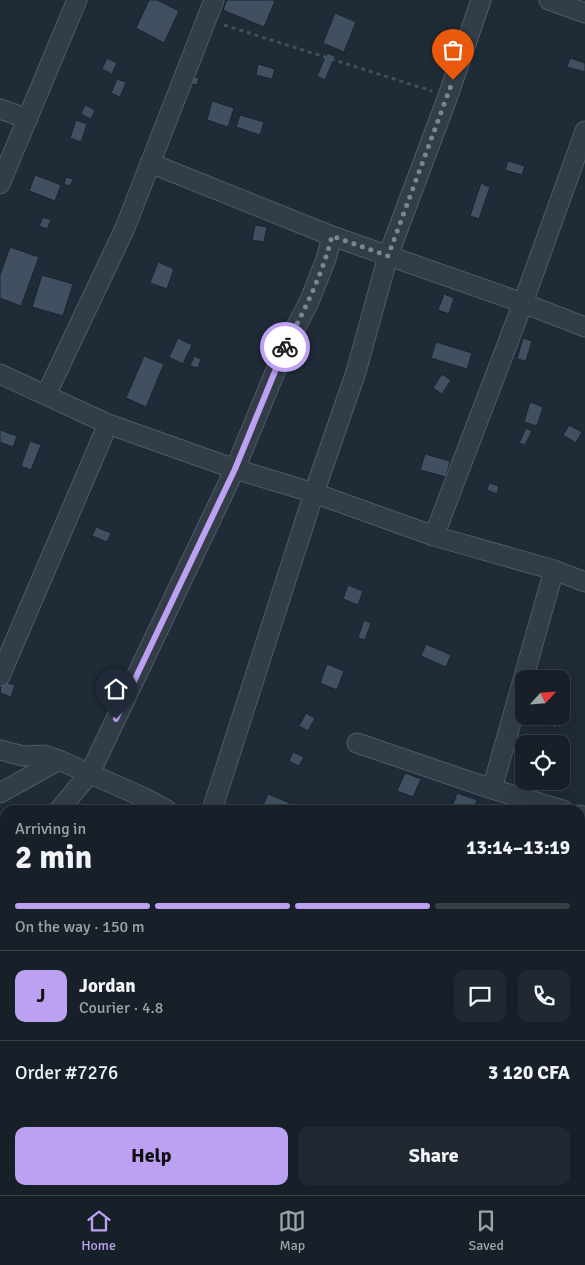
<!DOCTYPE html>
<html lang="en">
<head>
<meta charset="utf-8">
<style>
	body { margin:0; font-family:Signika,sans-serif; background:#202831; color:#f1f3f6; height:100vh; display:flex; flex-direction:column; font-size:19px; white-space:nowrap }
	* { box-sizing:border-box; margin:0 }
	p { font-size:16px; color:#9ea3a8 }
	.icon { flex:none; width:28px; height:28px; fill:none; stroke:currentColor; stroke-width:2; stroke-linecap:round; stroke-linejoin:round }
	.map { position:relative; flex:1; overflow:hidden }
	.panel { position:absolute; left:0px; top:805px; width:585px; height:390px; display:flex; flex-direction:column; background:#172029; border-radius:15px 15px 0 0; box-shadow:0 5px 20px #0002,0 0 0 1px #363e46 }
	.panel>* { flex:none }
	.needle { width:32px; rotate:64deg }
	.tools { position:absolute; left:515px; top:670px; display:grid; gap:10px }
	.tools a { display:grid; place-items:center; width:55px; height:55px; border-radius:10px; background:#172029; box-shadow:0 5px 20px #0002,0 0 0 1px #363e46; font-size:25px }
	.pin { position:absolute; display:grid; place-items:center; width:42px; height:42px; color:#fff; margin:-51px -21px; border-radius:50% 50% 50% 0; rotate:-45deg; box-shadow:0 0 5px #0007 }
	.pin .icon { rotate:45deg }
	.courier { position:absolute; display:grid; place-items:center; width:50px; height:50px; margin:-25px; border:4px solid #bca0f2; border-radius:50%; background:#fff; color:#222; box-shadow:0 1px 6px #0007 }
	.summary em { font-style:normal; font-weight:700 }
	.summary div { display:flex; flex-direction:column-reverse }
	.summary { display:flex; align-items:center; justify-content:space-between; height:85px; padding:0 15px }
	h1 { font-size:32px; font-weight:700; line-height:38px }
	.bar { display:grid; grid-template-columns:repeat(4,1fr); gap:8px 5px; align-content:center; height:60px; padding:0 15px }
	.bar i { height:6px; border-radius:4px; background:#363e46 }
	.bar .on { background:#bca0f2 }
	.bar p { grid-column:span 4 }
	.line { display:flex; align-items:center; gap:12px; padding:0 15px; border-top:1px solid #363e46 }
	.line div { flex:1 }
	.round { display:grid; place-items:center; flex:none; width:52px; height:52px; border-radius:10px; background:#202831 }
	.cta { display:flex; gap:10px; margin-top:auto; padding:10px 15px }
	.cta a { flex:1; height:58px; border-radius:10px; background:#bca0f2; color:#111; font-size:20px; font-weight:700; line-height:58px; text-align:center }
	.cta a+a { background:#202831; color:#f1f3f6 }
	.dock { display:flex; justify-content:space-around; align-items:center; height:70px; border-top:1px solid #363e46; background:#172029; font-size:14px; color:#9ea3a8 }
	.dock a { display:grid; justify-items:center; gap:2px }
	.dock .on { color:#bca0f2 }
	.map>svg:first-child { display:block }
</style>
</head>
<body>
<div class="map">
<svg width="585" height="1195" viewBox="0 0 585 1195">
	<rect width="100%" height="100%" fill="#1f2b37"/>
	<path fill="#213738" d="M585,848v347h-123l2,-5h116v-328z"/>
	<path fill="#415060" stroke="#1a242e" d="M149,0h8l22,11 -15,32 -28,-15z
		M227,0h46l2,1 -11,26 -41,-17z
		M335,13l21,9 -12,30 -21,-9z
		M327,53l8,3 -10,24 -8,-4z
		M107,58l10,5 -5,11 -10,-5z
		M570,58l15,5v9l-18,-5z
		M258,64l17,5 -3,10 -16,-4z
		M187,75l12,3 -2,7 -11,-3z
		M117,79l9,3 -6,15 -9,-4z
		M212,101l22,7 -6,19 -21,-7z
		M85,105l10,5 -4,9 -10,-5z
		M240,115l24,7 -4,13 -24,-8z
		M76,120l11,4 -6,18 -11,-4z
		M508,161l17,5 -3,9 -17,-5z
		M35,175l26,10 -6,16 -26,-10z
		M66,177l7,2 -3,7 -6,-2z
		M481,183l9,4 -11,32 -9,-3z
		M43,217l8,3 -4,9 -8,-3z
		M255,225l12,2 -3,15 -12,-2z
		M10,247l29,10 -18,49 -21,-8v-23z
		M158,262l16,7 -7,20 -17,-6z
		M42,275l31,9 -10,32 -31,-9z
		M444,294l10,4 -5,16 -11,-4z
		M178,338l14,7 -9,19 -14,-7z
		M523,338l9,3 -6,20 -9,-2z
		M436,342l36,11 -5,16 -36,-11z
		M144,356l20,8 -18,43 -20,-9z
		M194,356l7,3 -3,9 -8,-2z
		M442,374l9,6 -9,14 -9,-6z
		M530,402l13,5 -6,19 -13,-4z
		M569,425l13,7 -6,11 -13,-8z
		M526,428l6,3 -7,14 -6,-2z
		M0,430l17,6 -4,11 -13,-5z
		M30,441l11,4 -10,25 -10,-4z
		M425,454l25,7 -4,16 -26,-7z
		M489,483l10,3 -2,8 -10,-4z
		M96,527l15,6 -4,9 -15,-6z
		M348,585l15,6 -5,14 -15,-6z
		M364,620l7,3 -6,17 -7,-2z
		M426,644l25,11 -5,12 -25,-11z
		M327,664l17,7 -7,19 -17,-7z
		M2,681l13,4 -4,12 -11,-4z
		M561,693l6,2 -6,17z
		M306,713l9,5 -7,13 -9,-5z
		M526,716h34l-4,12z
		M293,752l11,5 -5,9 -10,-5z
		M405,773l16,6 -8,18 -16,-6z
		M457,793l20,7 -4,10h-22z
		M268,794l22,9 -3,7h-26z
		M0,1023l5,2v17l-5,-1z
		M0,1087l5,1 -2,11 -3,-1z
		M5,1152v16l-5,-2z
		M35,1190h22l-2,5h-22z
		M87,1190h30l-1,5h-31z
		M346,1190l11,5h-13z"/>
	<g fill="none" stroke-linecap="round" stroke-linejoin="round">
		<g stroke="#505a66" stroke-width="21">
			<path id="street" d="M549,0l36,13
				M0,109l28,10
				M150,163l182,73 191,67 62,24
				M0,184l77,-184
				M0,374l108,50 127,45 79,24 120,43 120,34 31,12
				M46,395l79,-167 89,-228
				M434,536l89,-233 62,-172
				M0,676l108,-252
				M357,743l135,46 71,21
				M0,750l23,6 21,-1 15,5 86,38 22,12
				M492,789l62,-219
				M0,793l59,-33
				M59,810l31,-37 145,-304 50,-121 24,-46 17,-43 6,-23
				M212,810l102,-317 42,-121 32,-116 60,-160 33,-96
				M580,815l5,2
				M580,865l5,-13
				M0,889l5,-7
				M0,1118l5,2
				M227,1190l11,5
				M157,1195l2,-5
				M312,1195l2,-5
				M463,1195l1,-5"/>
		</g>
		<path stroke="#3b5353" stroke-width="3" stroke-dasharray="4 4" stroke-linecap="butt" d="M224,25l208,66
			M580,1189l5,2"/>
		<use href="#street" stroke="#323d48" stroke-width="19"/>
	</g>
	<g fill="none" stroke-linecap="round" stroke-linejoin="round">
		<path stroke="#7b8693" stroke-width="5" stroke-dasharray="0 9" d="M285,347c19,-36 37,-71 47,-111l56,20 65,-176"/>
		<path stroke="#bca0f2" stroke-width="6" d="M116,719l119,-250 50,-122"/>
	</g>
</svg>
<div class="tools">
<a><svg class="needle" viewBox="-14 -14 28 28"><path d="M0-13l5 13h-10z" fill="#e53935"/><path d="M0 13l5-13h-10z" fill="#9ea3a8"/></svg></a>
<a><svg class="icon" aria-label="locate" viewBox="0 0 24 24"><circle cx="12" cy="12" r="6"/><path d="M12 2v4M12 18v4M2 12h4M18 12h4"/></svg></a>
</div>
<div class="pin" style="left:453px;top:80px;background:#ea580c"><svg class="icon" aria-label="bag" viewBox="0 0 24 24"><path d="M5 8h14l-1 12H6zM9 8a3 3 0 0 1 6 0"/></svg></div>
<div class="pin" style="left:116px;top:719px;background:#1f2937"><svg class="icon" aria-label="home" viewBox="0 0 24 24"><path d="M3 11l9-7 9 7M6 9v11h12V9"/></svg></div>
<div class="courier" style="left:285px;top:347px"><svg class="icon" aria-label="bike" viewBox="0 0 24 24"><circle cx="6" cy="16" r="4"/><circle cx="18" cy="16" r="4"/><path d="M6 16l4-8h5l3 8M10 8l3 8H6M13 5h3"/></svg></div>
<section class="panel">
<div class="summary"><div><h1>2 min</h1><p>Arriving in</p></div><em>13:14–13:19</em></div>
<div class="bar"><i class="on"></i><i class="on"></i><i class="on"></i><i></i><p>On the way · 150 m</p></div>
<div class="line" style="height:90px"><b class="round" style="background:#bca0f2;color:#111">J</b><div><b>Jordan</b><p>Courier · 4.8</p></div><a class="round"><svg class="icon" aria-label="chat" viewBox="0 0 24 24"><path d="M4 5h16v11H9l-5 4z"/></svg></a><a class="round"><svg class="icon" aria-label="phone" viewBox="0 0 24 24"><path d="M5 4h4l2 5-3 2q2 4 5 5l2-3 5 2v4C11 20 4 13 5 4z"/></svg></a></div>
<div class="line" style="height:65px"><div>Order #7276</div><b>3 120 CFA</b></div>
<div class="cta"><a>Help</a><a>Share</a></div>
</section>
</div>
<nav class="dock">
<a class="on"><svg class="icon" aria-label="home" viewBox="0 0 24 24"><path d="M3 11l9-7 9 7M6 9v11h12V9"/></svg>Home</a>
<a><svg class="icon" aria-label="map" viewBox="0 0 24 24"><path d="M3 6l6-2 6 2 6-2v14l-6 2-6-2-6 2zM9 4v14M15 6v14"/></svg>Map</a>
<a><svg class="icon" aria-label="saved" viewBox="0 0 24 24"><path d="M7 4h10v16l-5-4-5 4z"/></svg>Saved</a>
</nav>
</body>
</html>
